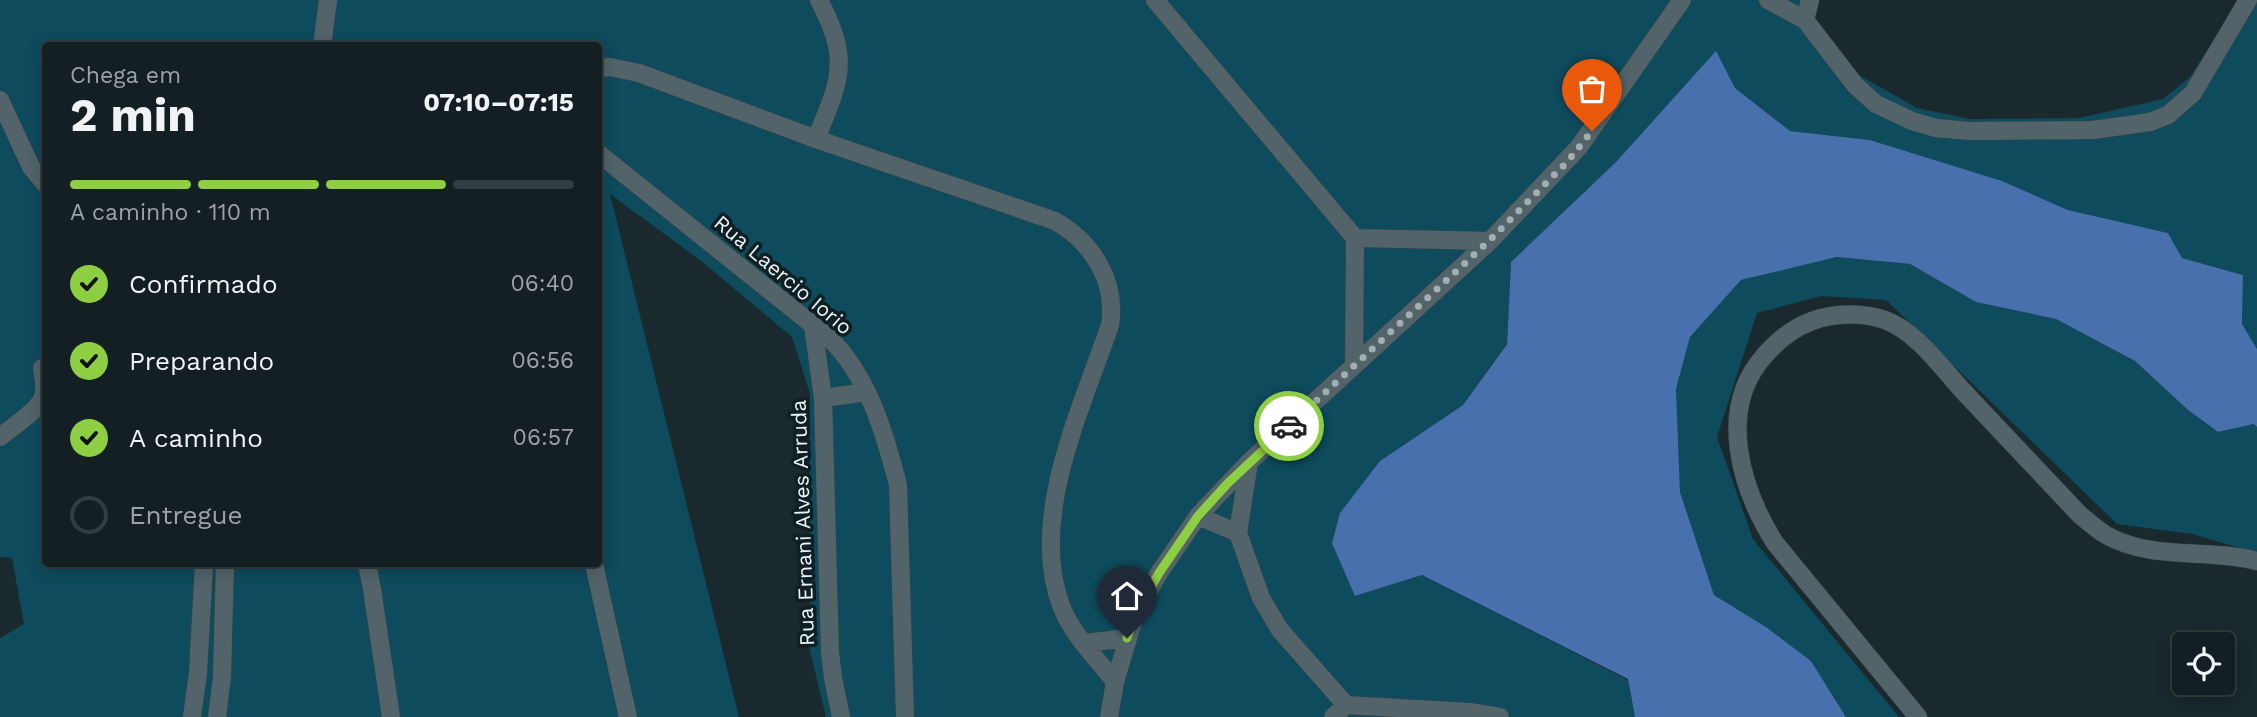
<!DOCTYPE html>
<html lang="pt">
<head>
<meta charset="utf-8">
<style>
	body { margin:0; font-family:"Work Sans",sans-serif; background:#202c2f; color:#f1f3f6; height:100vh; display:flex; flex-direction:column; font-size:26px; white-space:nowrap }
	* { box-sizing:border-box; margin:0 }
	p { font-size:23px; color:#9da2a5 }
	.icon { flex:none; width:38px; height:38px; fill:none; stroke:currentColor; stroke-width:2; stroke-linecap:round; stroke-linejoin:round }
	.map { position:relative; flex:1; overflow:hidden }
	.sheet { position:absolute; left:42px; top:42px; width:560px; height:525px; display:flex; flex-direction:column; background:#131f22; border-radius:7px; box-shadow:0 4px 18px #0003,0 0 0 2px #323d40 }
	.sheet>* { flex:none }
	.fabs { position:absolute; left:2172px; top:632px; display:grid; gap:14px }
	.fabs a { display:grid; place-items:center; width:63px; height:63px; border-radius:7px; background:#131f22; box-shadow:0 4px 18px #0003,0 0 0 2px #323d40; font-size:35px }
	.pin { position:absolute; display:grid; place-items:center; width:60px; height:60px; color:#fff; margin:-72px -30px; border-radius:50% 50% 50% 0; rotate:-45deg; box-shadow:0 0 7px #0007 }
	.pin .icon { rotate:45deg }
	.courier { position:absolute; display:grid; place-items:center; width:70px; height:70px; margin:-35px; border:5px solid #8ece43; border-radius:50%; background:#fff; color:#222; box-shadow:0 2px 9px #0007 }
	.summary em { font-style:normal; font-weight:700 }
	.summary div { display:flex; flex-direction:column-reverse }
	.summary { display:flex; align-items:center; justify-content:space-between; height:119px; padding:0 28px }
	h1 { font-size:46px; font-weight:700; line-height:52px }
	.bar { display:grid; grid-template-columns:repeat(4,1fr); gap:10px 7px; align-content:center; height:84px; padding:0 28px }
	.bar i { height:9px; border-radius:5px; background:#323d40 }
	.bar .on { background:#8ece43 }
	.bar p { grid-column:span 4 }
	ol { padding:0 28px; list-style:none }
	li { display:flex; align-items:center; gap:21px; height:77px }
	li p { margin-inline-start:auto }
	li .icon { padding:7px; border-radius:50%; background:#8ece43; color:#111; stroke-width:4 }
	li:last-child { color:#9da2a5 }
	li i { width:38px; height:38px; border:4px solid #323d40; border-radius:50% }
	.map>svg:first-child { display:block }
</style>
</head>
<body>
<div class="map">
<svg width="2257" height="717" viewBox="0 0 2257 717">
	<rect width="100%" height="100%" fill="#19292e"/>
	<path fill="#0e4b5d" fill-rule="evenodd" d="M0,0h1810l-5,20 54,55 58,33 53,11 109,-1 84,-19 27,-22 49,-77h18v349l-15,-25 1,-49 -61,-17 -14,-25 -100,-23 -66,-29 -132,-41 -80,-9 -55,-43 -19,-36 -100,110 -105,100 -4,81 -44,62 -83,56 -25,135 67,-21 206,105 7,37h-809l-16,-66v-257l-18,-57 -91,-76 -91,-67 129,523h-739v-79l24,-14 -12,-66 -12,-1zM46,46h552v518h-552z
		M1837,257l73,7 66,38 80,17 79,42 53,49 30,22 36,-8 3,3v126l-65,-19 -75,-10 -231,-224 -65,-4 -64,17 -40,124 36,102 146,178h-53l-35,-56 -45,-34 -52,-32 -34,-103 -4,-103 14,-52 51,-57z"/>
	<path fill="#4870ac" d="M1716,51l19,37 55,43 80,9 132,41 66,29 100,23 14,25 61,17 -1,49 15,25v78l-3,-3 -36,8 -30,-22 -53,-49 -79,-42 -80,-17 -66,-38 -73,-7 -96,23 -51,57 -14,52 4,103 34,103 52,32 45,34 35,56h-211l-7,-38 -206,-104 -67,21 -23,-53 8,-30 40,-52 83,-56 44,-61 4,-82 105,-100z"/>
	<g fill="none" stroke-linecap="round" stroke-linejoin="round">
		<g stroke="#374348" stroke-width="19">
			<path id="minor" d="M1155,0l200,238
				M1768,0l37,20 50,65 21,19 36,17 24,7 34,3 123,-1 57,-8 18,-7 25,-22 55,-93
				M1805,20l5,-20
				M322,46l6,-46
				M598,68l12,-1 29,6 177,66c24,-59 35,-78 3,-139
				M0,100l31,67 15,18
				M816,139l239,82c37,21 62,60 55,104 -28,83 -83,195 -48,283 11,27 35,51 53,74
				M598,153l231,185c39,37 56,96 69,147l7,232
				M1490,241l89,-94 103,-147
				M813,326l10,72 7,254 3,26 8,39
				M823,398l44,-6
				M0,437c11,-9 39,-27 43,-40 3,-8 0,-20 -1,-29
				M1249,462l-11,71 23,65 19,32 66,75
				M1198,516l40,17
				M367,564l5,25 19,128
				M594,564l34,153
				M1085,643l42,-5
				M192,717l6,-44 6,-109
				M217,717l5,-41 3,-112
				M1109,717l6,-35 20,-67 24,-42 39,-57 51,-54 241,-221 -135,-3 -1,128
				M1333,717l13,-12 123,7 31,5
				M1918,717l-143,-174c-34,-54 -59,-134 -10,-188 13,-15 28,-27 47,-34 21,-8 51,-9 73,-1 32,12 56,47 78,71 39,41 78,83 117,124 9,7 17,15 26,20 46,26 102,13 151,26"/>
		</g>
		<use href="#minor" stroke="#52646a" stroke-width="18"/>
	</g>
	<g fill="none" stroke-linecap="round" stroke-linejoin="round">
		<path stroke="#a2aeb2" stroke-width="7" stroke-dasharray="0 12.6" d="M1289,426l201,-186 77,-78 25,-31"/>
		<path stroke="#8ece43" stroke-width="9" d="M1127,638l8,-23 24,-42 39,-57 30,-33 61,-57"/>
	</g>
	<g text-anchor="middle" stroke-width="7" stroke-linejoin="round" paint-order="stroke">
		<g font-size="21" fill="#ebf5f9" stroke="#0f1f24">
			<text transform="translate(783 275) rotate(40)" y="7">Rua Laercio Iorio</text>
			<text transform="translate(803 523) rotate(-92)" y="7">Rua Ernani Alves Arruda</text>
		</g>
	</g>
</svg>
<div class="fabs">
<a><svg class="icon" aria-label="locate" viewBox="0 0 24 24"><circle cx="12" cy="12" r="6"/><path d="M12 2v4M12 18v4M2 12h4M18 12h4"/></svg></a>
</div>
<div class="pin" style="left:1592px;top:131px;background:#ea580c"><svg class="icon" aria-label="bag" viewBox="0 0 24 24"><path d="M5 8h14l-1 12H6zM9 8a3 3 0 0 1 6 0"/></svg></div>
<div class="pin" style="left:1127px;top:638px;background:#1f2937"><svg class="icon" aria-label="home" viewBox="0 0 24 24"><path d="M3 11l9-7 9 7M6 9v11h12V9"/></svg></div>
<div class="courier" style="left:1289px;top:426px"><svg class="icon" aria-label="car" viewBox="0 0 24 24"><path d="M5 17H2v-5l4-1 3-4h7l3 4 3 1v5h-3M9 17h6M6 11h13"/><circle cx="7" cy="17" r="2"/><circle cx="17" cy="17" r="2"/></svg></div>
<section class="sheet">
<div class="summary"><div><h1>2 min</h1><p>Chega em</p></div><em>07:10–07:15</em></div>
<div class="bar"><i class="on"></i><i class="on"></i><i class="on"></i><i></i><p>A caminho · 110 m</p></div>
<ol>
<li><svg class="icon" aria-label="check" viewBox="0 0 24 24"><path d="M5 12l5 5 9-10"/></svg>Confirmado<p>06:40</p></li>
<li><svg class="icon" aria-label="check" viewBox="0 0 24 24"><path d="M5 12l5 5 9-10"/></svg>Preparando<p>06:56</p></li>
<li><svg class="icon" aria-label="check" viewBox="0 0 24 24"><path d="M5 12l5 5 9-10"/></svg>A caminho<p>06:57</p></li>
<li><i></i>Entregue</li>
</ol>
</section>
</div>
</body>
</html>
